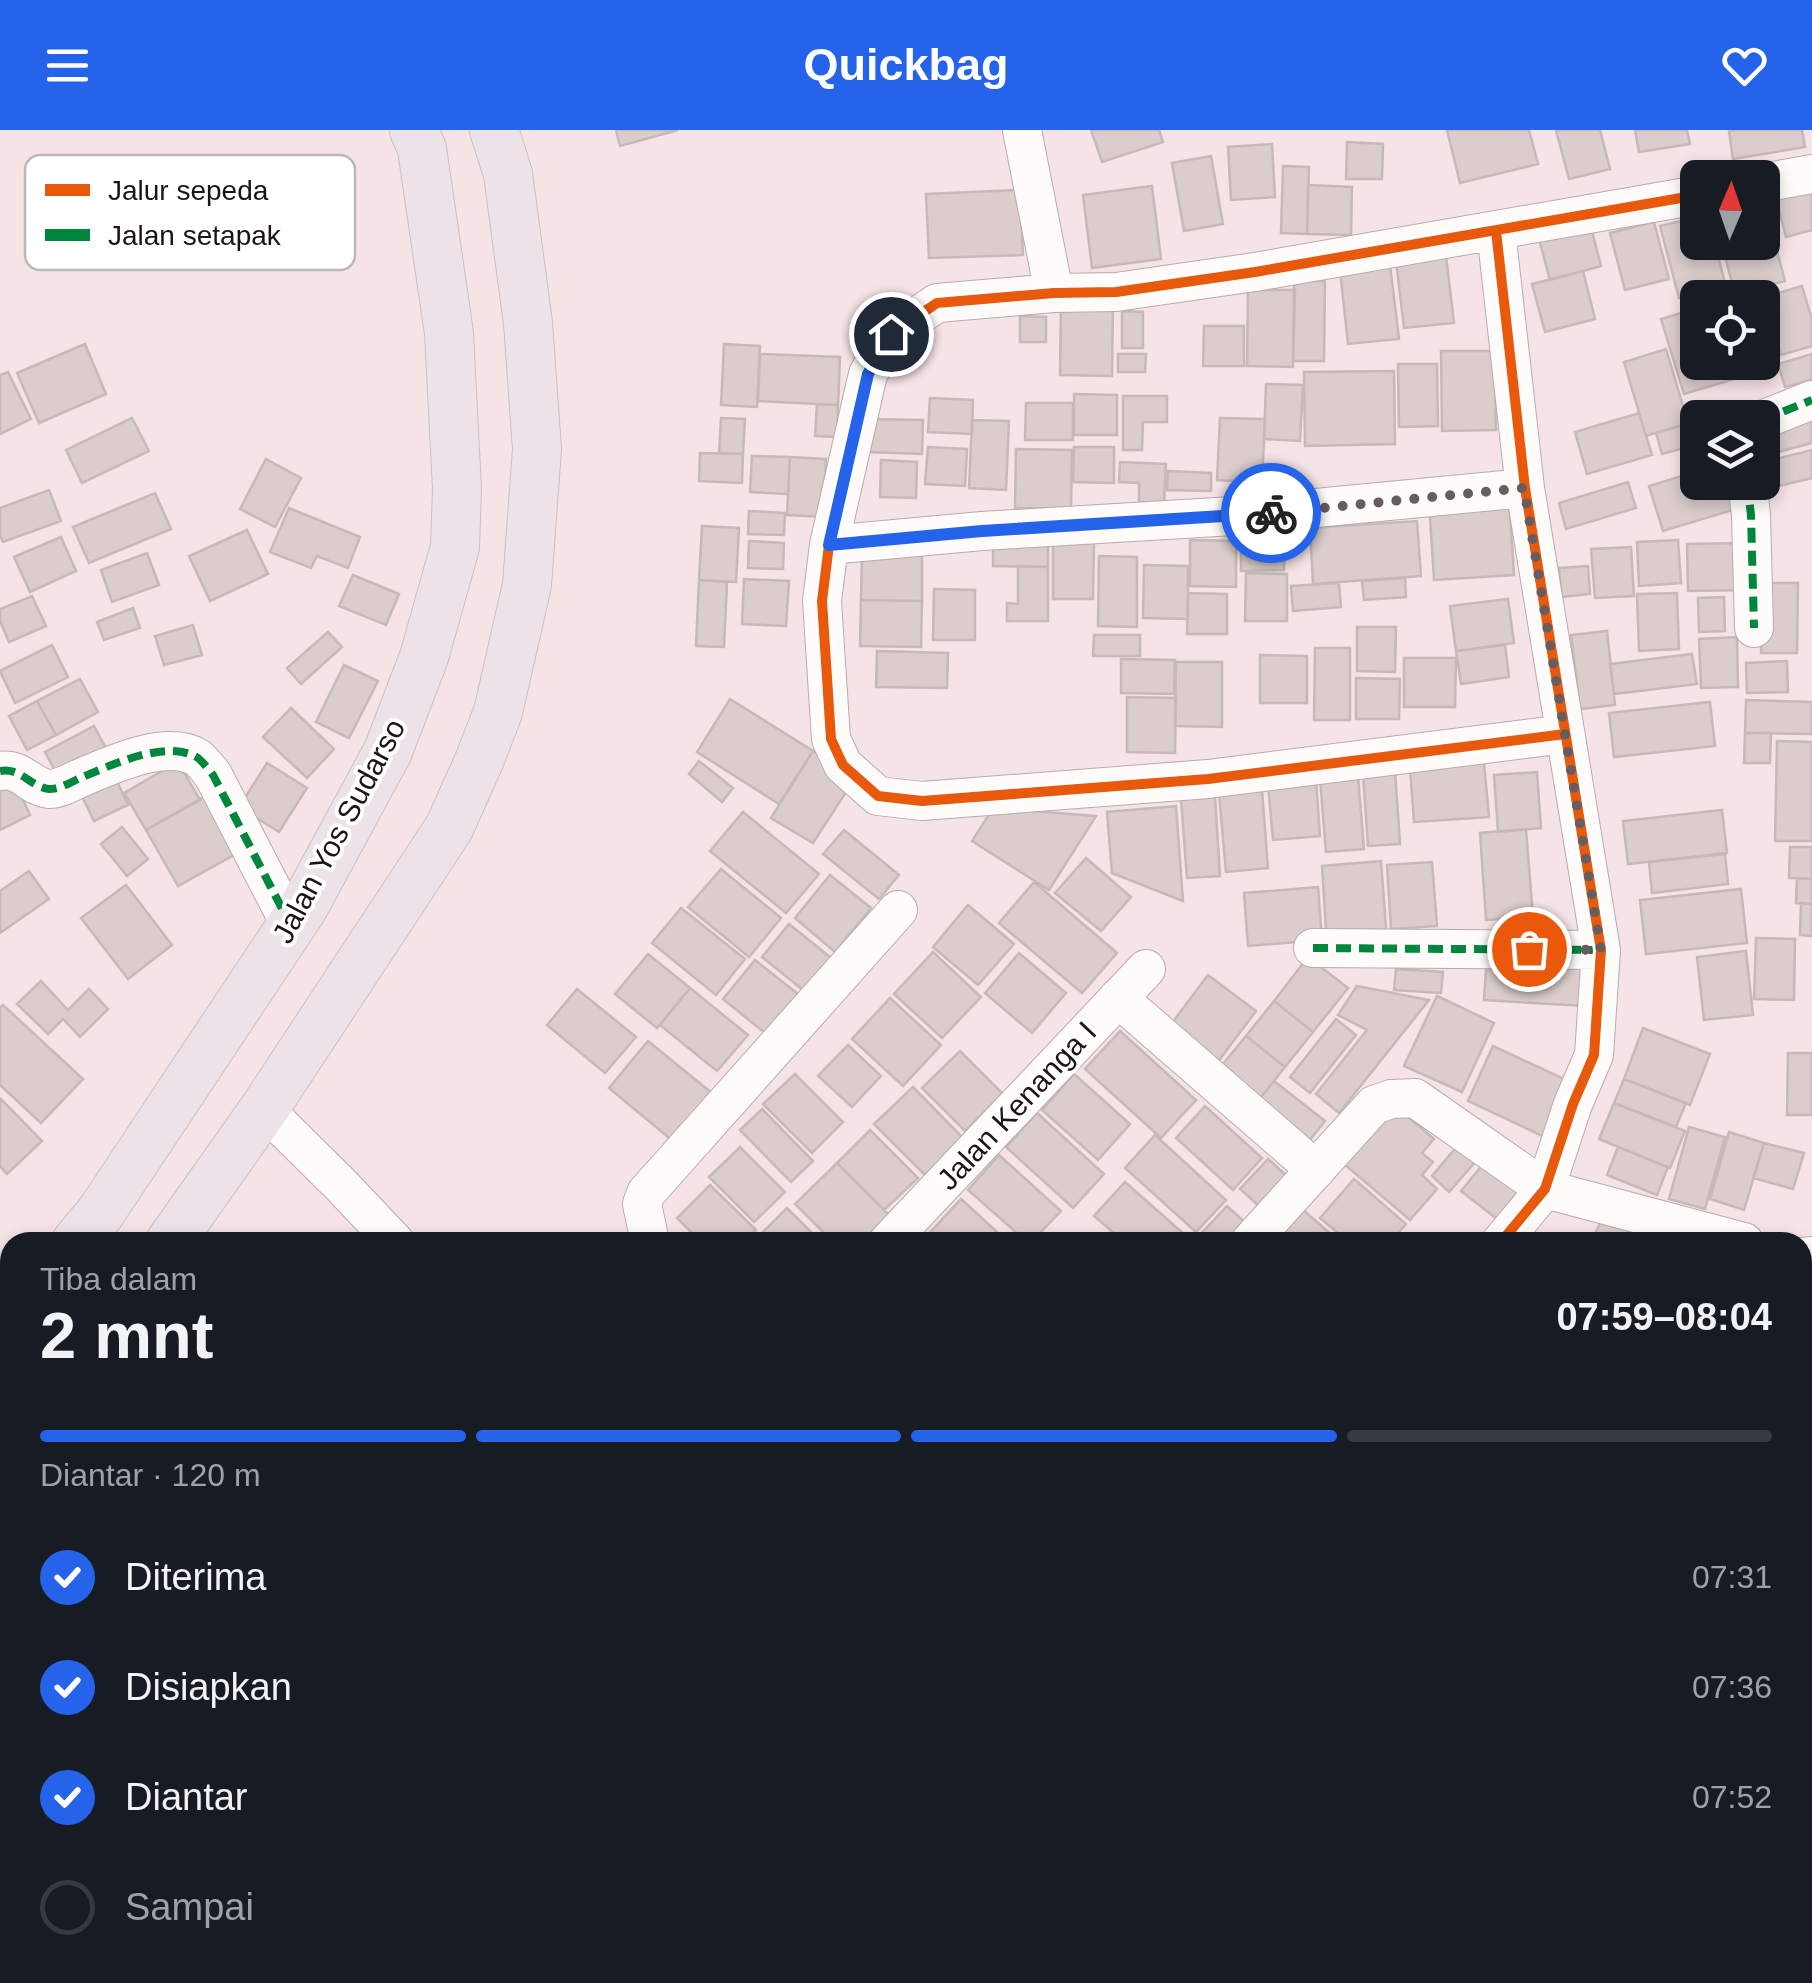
<!DOCTYPE html>
<html lang="id">
<head>
<meta charset="utf-8">
<style>
	body { margin:0; font-family:Helvetica,sans-serif; background:#20242c; color:#f1f3f6; height:100vh; display:flex; flex-direction:column; font-size:38px; white-space:nowrap }
	* { box-sizing:border-box; margin:0 }
	p { font-size:32px; color:#9ea1a6 }
	.icon { flex:none; width:55px; height:55px; fill:none; stroke:currentColor; stroke-width:2; stroke-linecap:round; stroke-linejoin:round }
	.map { position:relative; flex:1; overflow:hidden }
	.sheet { position:absolute; left:0px; top:1102px; width:1812px; height:752px; display:flex; flex-direction:column; background:#171b24; border-radius:30px 30px 0 0; box-shadow:0 5px 15px #0003 }
	.sheet>* { flex:none }
	.needle { width:65px; rotate:2deg }
	.tools { position:absolute; left:1680px; top:30px; display:grid; gap:20px }
	.tools a { display:grid; place-items:center; width:100px; height:100px; border-radius:15px; background:#171b24; box-shadow:0 5px 15px #0003; font-size:50px }
	.pin { position:absolute; display:grid; place-items:center; width:85px; height:85px; color:#fff; margin:-42px; border:5px solid #fff; border-radius:50%; box-shadow:0 2px 10px #0007 }
	.courier { position:absolute; display:grid; place-items:center; width:100px; height:100px; margin:-50px; border:8px solid #2563eb; border-radius:50%; background:#fff; color:#222; box-shadow:0 2px 12px #0007 }
	.overview em { font-style:normal; font-weight:800 }
	.overview div { display:flex; flex-direction:column-reverse }
	.overview { display:flex; align-items:center; justify-content:space-between; height:170px; padding:0 40px }
	h1 { font-size:65px; font-weight:800; line-height:75px }
	.bar { display:grid; grid-template-columns:repeat(4,1fr); gap:15px 10px; align-content:center; height:120px; padding:0 40px }
	.bar i { height:12px; border-radius:8px; background:#363941 }
	.bar .current { background:#2563eb }
	.bar p { grid-column:span 4 }
	ol { padding:0 40px; list-style:none }
	li { display:flex; align-items:center; gap:30px; height:110px }
	li p { margin-inline-start:auto }
	li .icon { padding:10px; border-radius:50%; background:#2563eb; color:#fff; stroke-width:4 }
	li:last-child { color:#9ea1a6 }
	li i { width:55px; height:55px; border:5px solid #363941; border-radius:50% }
	header { display:flex; justify-content:space-between; align-items:center; height:130px; padding:0 40px; background:#2563eb; color:#fff; font-size:45px; font-weight:800 }
	.map>svg:first-child { display:block }
</style>
</head>
<body>
<header><svg class="icon" aria-label="menu" viewBox="0 0 24 24"><path d="M4 6h16M4 12h16M4 18h16"/></svg>Quickbag<svg class="icon" aria-label="heart" viewBox="0 0 24 24"><path d="M12 20l-8-8c-3-5 5-10 8-4 3-6 11-1 8 4z"/></svg></header>
<div class="map">
<svg width="1812" height="1853" viewBox="0 0 1812 1853">
	<rect width="100%" height="100%" fill="#f5e3e5"/>
	<path fill="#dacdcb" stroke="#c6b9b8" stroke-width="2.5" d="M616,0h62l-58,16z
		M1091,0h68l4,12 -61,20z
		M1447,0h82l9,34 -78,19z
		M1556,0h44l10,39 -41,10z
		M1635,0h52l3,14 -51,8z
		M1737,0h65l3,17 -72,12 -4,-28z
		M1347,12l36,2 -1,35h-36z
		M1272,14l3,53 -44,3 -3,-53z
		M1211,26l12,68 -39,7 -12,-68z
		M1283,36l26,1 -2,67 -26,-1z
		M1812,54v46l-26,7 -11,-43z
		M1308,55l44,2 -1,48 -44,-1z
		M1152,56l9,73 -69,9 -9,-73z
		M1020,60l3,65 -94,3 -3,-64z
		M1763,68l22,83 -50,13 -14,-52h41z
		M1698,87v25h16l12,44 -47,12 -19,-72z
		M1589,89l12,47 -51,14 -13,-48z
		M1654,92l15,57 -44,11 -15,-57z
		M1446,126l8,67 -50,5 -8,-67z
		M1390,135l9,74 -51,5 -8,-74z
		M1583,141l12,48 -50,13 -13,-48z
		M1294,151h31l-1,80h-31z
		M1802,156l10,34v26l-31,9 -17,-58z
		M1248,160h47l-2,77 -46,-1z
		M1762,162l15,51 -15,5v-50h-20z
		M1061,171l52,1 -1,74 -52,-1z
		M1698,178v54h35l5,16 -54,16 -23,-75z
		M1122,181l21,1v36h-21z
		M1020,186l26,1v25h-26z
		M1204,196h40v40h-41z
		M85,214l21,50 -67,29 -22,-50z
		M724,214l36,2 -3,61 -36,-2z
		M1666,219l22,74 -42,13 -22,-74z
		M1441,221h53l2,79 -54,1z
		M760,224l80,3 -2,48 -80,-4z
		M1118,224h28l-1,18h-27z
		M1812,224v26l-27,7 -7,-23z
		M1398,234h39l1,62 -39,1z
		M1394,241l1,73 -90,2 -1,-74z
		M8,242l23,47 -31,15v-59z
		M1266,254l37,1 -3,56 -36,-2z
		M1074,264l43,1v40h-43z
		M1123,266h44v26h-24l-1,28h-19z
		M930,268l43,2 -1,34 -44,-2z
		M1026,273h47v37h-48z
		M817,274l21,1 -1,32 -22,-1z
		M1639,283l13,42 -65,19 -12,-42z
		M1812,284v29l-41,11 -6,-27z
		M132,288l17,33 -67,32 -16,-33z
		M721,288l24,1 -2,35 -24,-1z
		M1220,288l45,1 -3,64 -45,-3z
		M868,289l55,1 -1,34 -56,-2z
		M972,290l37,1 -3,69 -37,-2z
		M1698,291v23l-36,10 -6,-21z
		M928,317l39,2 -2,37 -40,-2z
		M1074,317h40v36l-41,-1z
		M1016,319l56,1 -1,59 -56,-1z
		M1812,320v28l-42,10 -6,-26z
		M700,323l43,1 -1,29 -43,-2z
		M752,326l38,1 -2,37 -38,-2z
		M790,327l36,2 -3,58 -36,-2z
		M266,329l35,19 -26,49 -35,-18z
		M881,330l36,2 -1,36 -36,-1z
		M1120,332l46,2 -2,39 -25,-1v-19l-20,-1z
		M1168,341l43,2v18l-44,-1z
		M1698,341v11h30l8,27 -73,22 -14,-45z
		M1628,352l8,26 -70,21 -7,-26z
		M49,360l12,31 -58,21 -3,-6v-28z
		M155,363l16,36 -82,34 -16,-36z
		M1509,366l5,79 -80,5 -5,-79z
		M289,378l71,29 -12,31 -31,-12 -6,12 -41,-16z
		M749,381l36,2 -1,22 -36,-1z
		M1417,391l4,55 -108,8 -3,-56z
		M1260,394l1,24 23,1v21l-43,1v-46z
		M702,396l37,2 -3,54 -37,-2z
		M247,400l21,44 -58,27 -21,-45z
		M61,407l15,34 -46,21 -16,-35z
		M1053,410h41l-1,59h-40z
		M1190,410l46,1v46l-46,-1z
		M1678,410l3,43 -42,3 -2,-44z
		M749,411l35,2 -1,26 -35,-1z
		M1745,413l2,47 -59,1 -1,-47z
		M993,414l55,1v22l-55,-1z
		M1631,417l3,49 -39,2 -4,-49z
		M147,423l12,32 -47,17 -11,-32z
		M862,425l60,1v45l-61,-1z
		M1099,426l38,1v70l-39,-1z
		M1144,435l44,1v53l-45,-1z
		M1018,436l30,1v54h-41v-18l11,1z
		M1588,436l2,28 -29,3 -2,-29z
		M1246,443l41,1v47h-42z
		M353,445l46,19 -13,31 -47,-19z
		M1405,448l1,19 -42,3 -2,-19z
		M744,449l45,2 -3,45 -44,-2z
		M699,450l28,2 -3,65 -28,-1z
		M1339,453l2,24 -48,4 -2,-25z
		M1763,453h35l-1,70h-36z
		M934,459l41,1v50h-42z
		M1188,463l39,1v40h-40z
		M1677,463l2,56 -40,2 -2,-57z
		M32,466l14,30 -37,16 -9,-21v-12z
		M1724,467l1,34 -26,1 -1,-34z
		M1508,469l6,44 -58,8 -6,-45z
		M861,470l61,1 -1,46 -61,-1z
		M133,478l7,20 -36,12 -7,-18z
		M193,495l9,30 -38,10 -9,-29z
		M1357,497h39l-1,45 -38,-1z
		M1607,501l8,74 -35,4 -9,-74z
		M328,502l14,15 -41,37 -14,-16z
		M1094,505h46v21h-47z
		M1737,507l1,50 -37,1 -2,-49z
		M52,515l16,32 -53,26 -15,-32z
		M1505,515l4,32 -48,7 -5,-33z
		M1315,518h35v72h-36z
		M877,521l71,2 -1,35 -71,-1z
		M1692,524l5,30 -83,10 -4,-30z
		M1260,525l47,1v47h-47z
		M1404,528h52l-1,49h-51z
		M1121,529l54,1 -1,34 -53,-1z
		M1787,531l1,31 -41,1 -1,-30z
		M1176,532h46v65l-47,-1z
		M344,535l34,16 -29,57 -33,-16z
		M1356,548l44,1 -1,40h-43z
		M80,549l18,33 -42,23 -19,-34z
		M1127,567l49,1 -1,55 -48,-1z
		M730,569l83,52 -34,53 -82,-52z
		M1746,570l66,2v32l-67,-1z
		M37,571l19,34 -29,15 -18,-34z
		M1710,572l5,44 -101,11 -5,-44z
		M291,578l43,41 -27,29 -44,-41z
		M94,596l14,26 -49,26 -14,-26z
		M1745,603h26l-1,30h-26z
		M1777,611l35,1v99h-37z
		M813,621l42,27 -42,65 -42,-25z
		M699,631l34,27 -11,14 -33,-28z
		M178,632l22,38 -54,30 -22,-37z
		M267,633l40,25 -28,44 -40,-25z
		M1484,633l5,54 -75,5 -4,-54z
		M1395,641l5,73 -32,2 -5,-73z
		M1537,642l4,56 -43,4 -4,-57z
		M113,643l15,32 -34,16 -15,-31z
		M11,644l19,41 -30,15v-51z
		M1358,646l6,73 -38,3 -6,-73z
		M1316,650l4,56 -47,4 -5,-56z
		M1262,661l6,77 -42,4 -7,-78z
		M211,663l32,57 -65,36 -32,-56z
		M1215,666l5,80 -33,2 -6,-79z
		M1176,676l7,95 -71,-28 -5,-61z
		M993,678l103,8 -47,74 -77,-49z
		M1722,680l5,43 -99,11 -5,-43z
		M743,682l76,62 -33,39 -76,-62z
		M122,697l26,32 -21,17 -26,-32z
		M1526,699l7,88 -47,3 -6,-87z
		M844,700l55,45 -20,24 -56,-45z
		M1790,717h22v32l-23,-1z
		M1725,724l3,30 -76,9 -3,-31z
		M1086,728l45,39 -30,34 -46,-38z
		M1381,731l6,80 -60,4 -5,-79z
		M1432,732l5,64 -46,3 -4,-64z
		M721,739l60,49 -32,39 -61,-50z
		M29,741l20,28 -49,34v-42z
		M830,745l41,33 -36,44 -40,-34z
		M1797,748l15,1v25l-16,-1z
		M1034,752l83,71 -35,40 -83,-70z
		M126,755l46,60 -44,34 -47,-61z
		M1318,757l4,53 -74,6 -4,-53z
		M1741,759l6,54 -101,11 -6,-54z
		M1801,773l11,1v32l-12,-1z
		M968,775l46,39 -36,41 -45,-38z
		M681,778l64,51 -29,36 -64,-52z
		M789,794l52,42 -27,33 -52,-42z
		M1756,808l39,1 -1,61 -40,-1z
		M1746,821l7,64 -49,5 -7,-63z
		M933,822l48,45 -39,41 -48,-44z
		M1019,823l47,40 -34,40 -47,-40z
		M648,824l42,34 -33,40 -42,-34z
		M1487,826l99,6 -2,44 -100,-6z
		M1308,827l40,31 -35,44 -39,-31z
		M755,830l43,34 -33,39 -42,-34z
		M1396,839l47,3 -2,21 -47,-3z
		M1208,845l48,36 -39,52 -48,-36z
		M41,851l27,29 21,-21 19,20 -28,28 -17,-18 -15,15 -31,-30z
		M1357,856l72,14 -90,113 -23,-19 51,-64 -29,-15z
		M690,858l58,47 -31,36 -57,-46z
		M577,859l59,48 -31,36 -58,-48z
		M1437,866l57,27 -32,69 -58,-26z
		M890,868l51,47 -38,41 -51,-47z
		M1274,871l39,31 -28,35 -39,-31z
		M3,875l80,74 -42,44 -41,-38v-77z
		M1336,889l20,16 -46,58 -20,-16z
		M1643,898l67,26 -20,51 -66,-26z
		M1120,901l76,69 -35,38 -76,-69z
		M1246,906l39,31 -27,34 -40,-31z
		M648,911l65,53 -39,48 -65,-54z
		M848,915l33,31 -29,31 -34,-31z
		M1493,916l82,38 -26,55 -81,-38z
		M960,921l43,43 -38,37 -43,-43z
		M1788,923h24v62h-25z
		M795,944l48,48 -31,31 -49,-49z
		M1074,944l56,50 -32,36 -56,-50z
		M1624,949l62,24 -10,24 -62,-24z
		M1274,951l51,40 -16,20 -51,-40z
		M913,957l50,51 -38,37 -51,-51z
		M0,968l42,43 -35,33 -7,-8z
		M1614,973l71,28 -15,37 -71,-29z
		M1394,975l40,34 -12,14 11,9 -11,13 15,14 -27,31 -67,-57z
		M1205,976l57,52 -29,32 -57,-52z
		M762,979l51,52 -22,21 -51,-52z
		M1037,983l67,61 -31,34 -67,-61z
		M1689,997l36,10 -20,72 -36,-10z
		M870,1000l48,48 -34,32 -47,-47z
		M1729,1002l35,11 -20,67 -34,-11z
		M1155,1005l71,65 -30,32 -71,-64z
		M1764,1013l40,10 -11,36 -40,-11z
		M1458,1015l18,16 -27,31 -17,-16z
		M740,1017l45,45 -31,30 -45,-45z
		M1618,1017l50,20 -11,28 -50,-20z
		M999,1025l62,56 -30,31h-4l-59,-52z
		M1268,1029l20,18 -28,30 -20,-18z
		M837,1033l57,57 -23,22h-38l-38,-38z
		M1484,1033l35,28 -22,28 -36,-28z
		M1354,1049l52,45 -16,18h-41l-29,-24z
		M1125,1052l68,60h-69l-30,-26z
		M710,1055l46,45 -13,12h-42l-24,-24z
		M961,1069l47,43h-76l-6,-5z
		M1227,1076l20,18 -17,18h-30l-4,-3z
		M787,1078l34,34h-53l-8,-7z
		M1302,1079l38,33h-67z
		M1605,1083l63,29h-77z
		M1812,1169v42l-10,-6v-21z
		M1802,1220l10,6v41l-9,14z
		M1802,1289l10,6v60l-10,-6z
		M1802,1354l10,6v18l-10,15z
		M1812,1393v51l-10,-6v-30z
		M1802,1450l10,6v63l-10,-5z
		M1802,1517l10,5v57l-10,-6z
		M1802,1576l10,5v34l-10,17z
		M5,1703l5,4v51l-10,-9v-40z
		M1808,1733l4,2v60l-10,-5v-46z
		M10,1785v60h22l-7,8h-25v-56z
		M1802,1793l10,5v55h-10l-15,-8h15z
		M500,1845h49v8h-49z
		M591,1845h60v8h-60z
		M707,1845h45l-1,8h-44z
		M795,1845h50v8h-50z
		M847,1845h45v8h-45z
		M895,1845h59v8h-59z
		M959,1845h94l-1,8h-94z
		M1113,1845h46l1,5 -14,3h-31z
		M1351,1845h59l-28,8h-28z
		M1467,1845h40l2,8h-59l-1,-3z
		M1558,1845h93l7,8h-94z
		M1754,1845h28l15,8h-48z"/>
	<g fill="none" stroke-linecap="round" stroke-linejoin="round">
		<g stroke="#b9abad" stroke-width="40">
			<path id="minor" d="M1022,0l32,163
				M1762,53l50,-9
				M1496,101l29,257 76,462 -7,105 -21,49 -28,85 -44,53
				M1762,290l50,-20
				M1747,352l4,33 3,113
				M829,415l153,-14 251,-15 292,-28
				M1565,604l-357,45 -286,22 -44,-5 -35,-31 -12,-26 -9,-138 7,-56 39,-171 23,-40 46,-31 117,-10 62,-1 139,-20 443,-77
				M0,641c21,-4 30,16 49,18 10,0 21,-6 29,-10 31,-13 89,-41 120,-21 5,4 11,12 15,17l78,151
				M1313,818l288,2
				M1118,868l198,172
				M264,979l76,75 55,58
				M650,1112l-8,-38 4,-11 252,-283
				M888,1112l258,-273
				M1250,1112l124,-137 17,-6 24,-1 130,91 199,53
				M1802,1127l10,-1
				M1802,1689l10,-18
				M1204,1845l2,8
				M1716,1853l4,-8"/>
		</g>
		<g stroke="#cac1c2" stroke-width="50">
			<path id="major" d="M76,1112l25,-30 202,-304 85,-157 36,-94 31,-110 2,-58 -8,-156 -27,-184 -8,-19
				M170,1112l94,-133 185,-281 30,-67 19,-49 29,-127 10,-136 -9,-126 -20,-149 -14,-44
				M0,1209l10,-13
				M0,1354l10,-14"/>
		</g>
		<use href="#minor" stroke="#fefbfb" stroke-width="38"/>
		<use href="#major" stroke="#ede2e8" stroke-width="48"/>
		<path stroke="#00873e" stroke-width="8" stroke-dasharray="15 8" stroke-linecap="butt" d="M1762,290l50,-20
			M1747,352l4,33 3,113
			M0,641c21,-4 30,16 49,18 10,0 21,-6 29,-10 31,-13 89,-41 120,-21 5,4 11,12 15,17l78,151
			M1313,818l288,2"/>
		<g stroke="#fff" stroke-width="16">
			<path id="cycleway" d="M1496,101l29,257 76,462 -7,105 -21,49 -28,85 -44,53
				M1565,604l-357,45 -286,22 -44,-5 -35,-31 -12,-26 -9,-138 7,-56 39,-171 23,-40 46,-31 117,-10 62,-1 139,-20 443,-77"/>
		</g>
		<use href="#cycleway" stroke="#e8590c" stroke-width="10"/>
	</g>
	<g fill="none" stroke-linecap="round" stroke-linejoin="round">
		<path stroke="#695c5e" stroke-width="10" stroke-dasharray="0 18" d="M1271,383l253,-25 77,462 -72,-1"/>
		<path stroke="#2563eb" stroke-width="12" d="M891,204l-23,40 -39,171 153,-14 289,-18"/>
	</g>
	<g text-anchor="middle" stroke-width="8" stroke-linejoin="round" paint-order="stroke">
		<g font-size="30" fill="#1e1315" stroke="#fff">
			<text transform="translate(339 701) rotate(-62)" y="10">Jalan Yos Sudarso</text>
			<text transform="translate(1017 976) rotate(-47)" y="10">Jalan Kenanga I</text>
		</g>
	</g>
	<rect x="25" y="25" width="330" height="115" rx="15" fill="#fff" stroke="#bcb8b9" stroke-width="2.5"/>
	<rect x="45" y="54" width="45" height="12" fill="#e8590c"/>
	<rect x="45" y="99" width="45" height="12" fill="#00873e"/>
	<g font-size="28" fill="#1e1315">
		<text x="108" y="70">Jalur sepeda</text>
		<text x="108" y="115">Jalan setapak</text>
	</g>
</svg>
<div class="tools">
<a><svg class="needle" viewBox="-14 -14 28 28"><path d="M0-13l5 13h-10z" fill="#e53935"/><path d="M0 13l5-13h-10z" fill="#9ea1a6"/></svg></a>
<a><svg class="icon" aria-label="locate" viewBox="0 0 24 24"><circle cx="12" cy="12" r="6"/><path d="M12 2v4M12 18v4M2 12h4M18 12h4"/></svg></a>
<a><svg class="icon" aria-label="layers" viewBox="0 0 24 24"><path d="M12 4l9 5-9 5-9-5zM3 14l9 5 9-5"/></svg></a>
</div>
<div class="pin" style="left:1529px;top:819px;background:#ea580c"><svg class="icon" aria-label="bag" viewBox="0 0 24 24"><path d="M5 8h14l-1 12H6zM9 8a3 3 0 0 1 6 0"/></svg></div>
<div class="pin" style="left:891px;top:204px;background:#1f2937"><svg class="icon" aria-label="home" viewBox="0 0 24 24"><path d="M3 11l9-7 9 7M6 9v11h12V9"/></svg></div>
<div class="courier" style="left:1271px;top:383px"><svg class="icon" aria-label="bike" viewBox="0 0 24 24"><circle cx="6" cy="16" r="4"/><circle cx="18" cy="16" r="4"/><path d="M6 16l4-8h5l3 8M10 8l3 8H6M13 5h3"/></svg></div>
<section class="sheet">
<div class="overview"><div><h1>2 mnt</h1><p>Tiba dalam</p></div><em>07:59–08:04</em></div>
<div class="bar"><i class="current"></i><i class="current"></i><i class="current"></i><i></i><p>Diantar · 120 m</p></div>
<ol>
<li><svg class="icon" aria-label="check" viewBox="0 0 24 24"><path d="M5 12l5 5 9-10"/></svg>Diterima<p>07:31</p></li>
<li><svg class="icon" aria-label="check" viewBox="0 0 24 24"><path d="M5 12l5 5 9-10"/></svg>Disiapkan<p>07:36</p></li>
<li><svg class="icon" aria-label="check" viewBox="0 0 24 24"><path d="M5 12l5 5 9-10"/></svg>Diantar<p>07:52</p></li>
<li><i></i>Sampai</li>
</ol>
</section>
</div>
</body>
</html>
